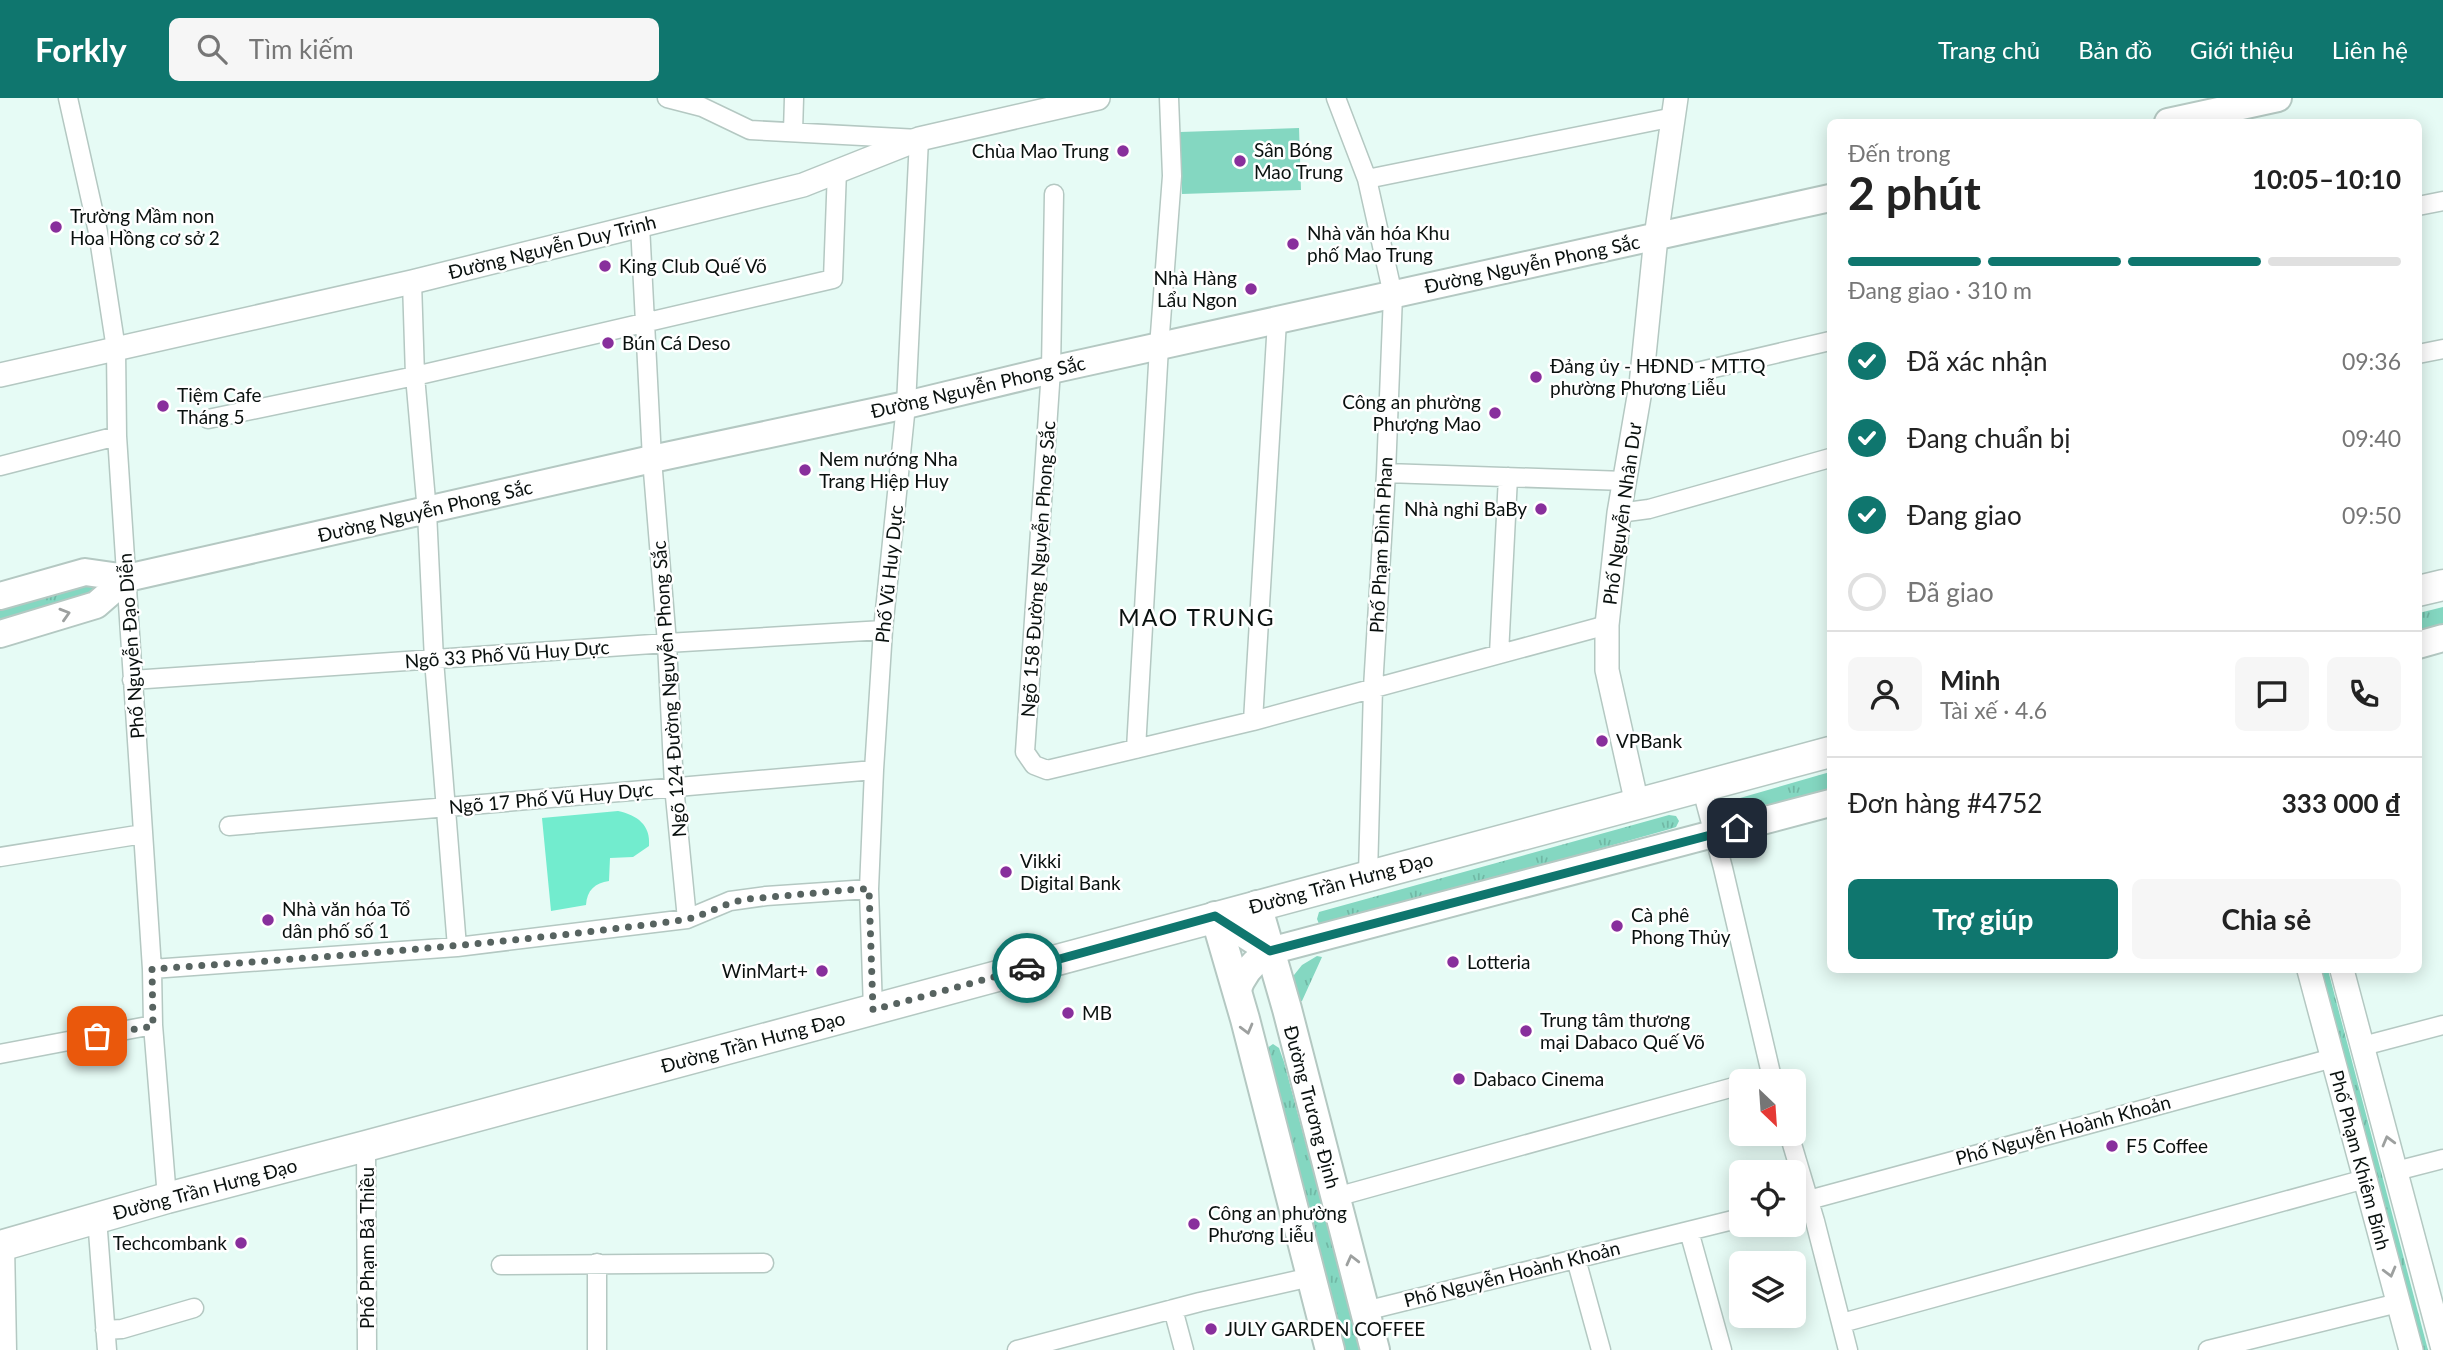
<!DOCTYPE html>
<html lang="vi">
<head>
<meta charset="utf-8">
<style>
	body { margin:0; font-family:Lato,sans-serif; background:#f6f6f6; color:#222; height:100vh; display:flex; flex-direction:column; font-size:26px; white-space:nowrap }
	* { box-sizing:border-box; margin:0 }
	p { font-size:23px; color:#767676 }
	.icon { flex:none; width:38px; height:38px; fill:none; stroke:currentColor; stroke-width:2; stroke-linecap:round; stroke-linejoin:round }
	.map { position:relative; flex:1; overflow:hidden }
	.sheet { position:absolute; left:1827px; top:21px; width:595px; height:854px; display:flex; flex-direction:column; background:#fff; border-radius:10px; box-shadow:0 4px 18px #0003 }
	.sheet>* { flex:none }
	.needle { width:46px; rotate:155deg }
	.buttons { position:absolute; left:1729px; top:971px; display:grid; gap:14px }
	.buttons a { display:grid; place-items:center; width:77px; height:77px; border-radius:10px; background:#fff; box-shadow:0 4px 18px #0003; font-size:35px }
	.pin { position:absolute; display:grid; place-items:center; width:60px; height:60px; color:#fff; margin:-30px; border-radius:14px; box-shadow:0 4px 10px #0006 }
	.courier { position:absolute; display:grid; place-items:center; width:70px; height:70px; margin:-35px; border:5px solid #0f766e; border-radius:50%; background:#fff; color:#222; box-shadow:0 2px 9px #0007 }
	.summary em { font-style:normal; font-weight:700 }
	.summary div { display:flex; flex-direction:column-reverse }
	.summary { display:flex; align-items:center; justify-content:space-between; height:119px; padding:0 21px }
	h1 { font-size:46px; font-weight:700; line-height:52px }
	.bar { display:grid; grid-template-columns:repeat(4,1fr); gap:10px 7px; align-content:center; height:84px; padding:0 21px }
	.bar i { height:9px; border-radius:5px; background:#e0e0e0 }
	.bar .current { background:#0f766e }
	.bar p { grid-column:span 4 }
	.line { display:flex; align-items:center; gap:18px; padding:0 21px; border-top:2px solid #e0e0e0 }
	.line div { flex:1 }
	.round { display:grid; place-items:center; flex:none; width:74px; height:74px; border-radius:10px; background:#f6f6f6 }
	ol { padding:0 21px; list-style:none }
	li { display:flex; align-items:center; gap:21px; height:77px }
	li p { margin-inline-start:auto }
	li .icon { padding:7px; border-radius:50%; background:#0f766e; color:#fff; stroke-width:4 }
	li:last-child { color:#767676 }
	li i { width:38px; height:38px; border:4px solid #e0e0e0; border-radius:50% }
	.primary-button { display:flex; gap:14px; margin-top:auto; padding:14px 21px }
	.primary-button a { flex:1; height:80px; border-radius:10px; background:#0f766e; color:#fff; font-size:28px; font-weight:700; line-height:80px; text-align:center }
	.primary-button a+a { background:#f6f6f6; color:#222 }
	header { display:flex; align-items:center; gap:42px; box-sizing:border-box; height:98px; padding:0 35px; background:#0f766e; color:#fff }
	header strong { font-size:33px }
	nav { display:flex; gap:38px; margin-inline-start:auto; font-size:24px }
	.search { width:490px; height:63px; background:#f6f6f6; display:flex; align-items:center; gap:18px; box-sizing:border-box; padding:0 24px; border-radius:10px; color:#767676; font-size:26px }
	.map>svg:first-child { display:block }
</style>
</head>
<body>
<header>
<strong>Forkly</strong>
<div class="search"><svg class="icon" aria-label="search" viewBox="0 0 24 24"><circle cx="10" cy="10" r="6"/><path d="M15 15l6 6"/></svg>Tìm kiếm</div>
<nav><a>Trang chủ</a><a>Bản đồ</a><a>Giới thiệu</a><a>Liên hệ</a></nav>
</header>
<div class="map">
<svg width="2443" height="1252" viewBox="0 0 2443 1252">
	<defs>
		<pattern id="grass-tufts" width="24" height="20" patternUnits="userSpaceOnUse" patternTransform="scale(1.75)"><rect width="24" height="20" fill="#84d7c1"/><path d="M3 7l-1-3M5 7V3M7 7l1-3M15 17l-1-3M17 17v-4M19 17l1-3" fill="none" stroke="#71b8a5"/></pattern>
	</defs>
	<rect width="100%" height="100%" fill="#e6fbf5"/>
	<path fill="url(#grass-tufts)" d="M89,483l6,9 -5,5 -90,24v-14z
		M2443,509v22l-24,7v-23z
		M1830,674v19l-100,25 -4,-4 -1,-6 4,-4 11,-4z
		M1669,717l7,1 3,5 -3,6 -6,2 -346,97 -5,-2 -2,-5 2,-7z
		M1317,858l5,1 -20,44 -8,1 -4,-22 12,-15z
		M2319,872h9l100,380h-9z
		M1273,946l6,4 5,14 77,288h-16l-75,-284 -3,-18z"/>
	<path fill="#84d7c1" d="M1299,30l2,62 -119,4 -2,-62z"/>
	<path fill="#72ecce" d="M618,713c19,4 33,14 31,35l-16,11 -23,1 -1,23c-14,2 -22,9 -23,24l-35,6 -9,-93z"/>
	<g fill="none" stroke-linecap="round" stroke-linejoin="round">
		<g stroke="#b4c8c2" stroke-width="21">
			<path id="minor" d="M68,0l30,134 18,117 1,87 35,533 1,56 14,173
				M667,0l35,9 48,23 169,9 -13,266 -23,225 -9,140 -5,119 4,121
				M1336,0l31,81 26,116 -7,178 -13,215 -5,187
				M793,34l1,-34
				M1367,81l307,-62
				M1054,96l-3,176 -26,382 9,13 13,5 206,-49 354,-96
				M2418,108l25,-5
				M640,127l12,234 15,184 7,143 13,133
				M412,184l3,94 12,136 7,148 23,287
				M2418,256l25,-5
				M1641,287l189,-44
				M208,321l207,-43 418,-97 4,-109
				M0,368l117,-30
				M1386,375l239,8
				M1619,415l30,-4 181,-51
				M1499,556l9,-177
				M132,582l535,-37 216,-13
				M1253,623l24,-400
				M1136,651l23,-402 13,-171 -3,-78
				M1701,688l22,82 50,214
				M229,728l645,-56
				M0,759l143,-23
				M152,871l305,-22 230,-28 43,-18 36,-5 103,-7
				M2363,948l80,-21
				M0,956l153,-29
				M1789,1036l26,87 33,129
				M366,1048l1,204
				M2396,1073l47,-12
				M1336,1099l405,-112
				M1794,1106l539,-146
				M97,1120l10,132
				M1689,1133l33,119
				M5,1146l2,106
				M1576,1161l25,91
				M501,1167l263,-2
				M1173,1211l11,41
				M1365,1213l376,-93
				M1842,1225l523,-144
				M105,1232l17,-1 72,-21
				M597,1252v-87
				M1017,1252l183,-48 111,-25
				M2208,1252l190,-47"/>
		</g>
		<g stroke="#b4c8c2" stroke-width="26">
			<path id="tertiary" d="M0,277l412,-93 391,-97 116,-46 179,-41
				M1637,706l-30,-134v-45l12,-112 22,-128 15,-148 20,-139
				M2309,872l102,380
				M2342,872l101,379"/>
		</g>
		<g stroke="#b4c8c2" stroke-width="30">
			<path id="secondary" d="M2168,24l110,-24
				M0,498l85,-24 42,6 525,-119 254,-54 145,-35 779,-172
				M0,536l96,-29 31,-27
				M2418,547l25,-7
				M1215,818l55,35
				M1237,893c6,-17 18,-31 33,-40l560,-148"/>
		</g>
		<g stroke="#b4c8c2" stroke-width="32">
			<path id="primary" d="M1257,807l30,104 88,341
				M1215,818l30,103 85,331"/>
		</g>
		<g stroke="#b4c8c2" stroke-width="33">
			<path id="trunk" d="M2418,493l25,-6
				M0,1148l167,-48 199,-52 1464,-394"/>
		</g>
		<use href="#minor" stroke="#fff" stroke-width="18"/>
		<use href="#tertiary" stroke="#fff" stroke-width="23"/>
		<use href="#secondary" stroke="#fff" stroke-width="26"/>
		<use href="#primary" stroke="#fff" stroke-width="28"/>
		<use href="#trunk" stroke="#fff" stroke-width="30"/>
	</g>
	<defs><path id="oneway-chevron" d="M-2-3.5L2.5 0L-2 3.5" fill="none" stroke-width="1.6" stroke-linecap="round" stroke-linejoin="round" transform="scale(1.75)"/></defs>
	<g stroke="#9da09f">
		<use href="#oneway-chevron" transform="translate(65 516) rotate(-17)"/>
		<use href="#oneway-chevron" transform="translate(1247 931) rotate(75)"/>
		<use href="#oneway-chevron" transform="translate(2388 1043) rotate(-105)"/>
		<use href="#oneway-chevron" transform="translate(1352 1162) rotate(-104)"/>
		<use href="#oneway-chevron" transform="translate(2390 1174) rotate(75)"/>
	</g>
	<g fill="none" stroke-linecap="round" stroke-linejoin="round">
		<path stroke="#576360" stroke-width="7" stroke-dasharray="0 12.6" d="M97,938l56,-10 -1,-57c177,-12 354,-25 531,-49 21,-3 41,-18 65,-21l111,-10h10l4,121 154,-42"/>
		<path stroke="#0f766e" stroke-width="9" d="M1027,870l188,-52 55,35 467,-123"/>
	</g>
	<g fill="#882f9c" stroke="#fff" stroke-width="2.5">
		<circle cx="1123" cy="53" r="7"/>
		<circle cx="1240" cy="63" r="7"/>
		<circle cx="56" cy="129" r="7"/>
		<circle cx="1293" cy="146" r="7"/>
		<circle cx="605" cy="168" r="7"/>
		<circle cx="1251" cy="191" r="7"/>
		<circle cx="608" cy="245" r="7"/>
		<circle cx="1536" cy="279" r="7"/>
		<circle cx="163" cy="308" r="7"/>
		<circle cx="1495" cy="315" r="7"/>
		<circle cx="805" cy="372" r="7"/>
		<circle cx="1541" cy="411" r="7"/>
		<circle cx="1602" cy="643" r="7"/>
		<circle cx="1006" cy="774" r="7"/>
		<circle cx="268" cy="822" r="7"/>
		<circle cx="1617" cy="828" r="7"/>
		<circle cx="1453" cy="864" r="7"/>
		<circle cx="822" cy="873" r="7"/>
		<circle cx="1068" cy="915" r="7"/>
		<circle cx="1526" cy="933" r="7"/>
		<circle cx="1459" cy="981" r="7"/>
		<circle cx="2112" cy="1048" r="7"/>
		<circle cx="1194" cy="1126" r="7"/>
		<circle cx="241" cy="1145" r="7"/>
		<circle cx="1211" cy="1231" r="7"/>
	</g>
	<g text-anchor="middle" stroke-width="5" stroke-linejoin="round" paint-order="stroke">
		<g font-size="19" fill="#0a110f" stroke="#fff" text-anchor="start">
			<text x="1254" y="59">Sân Bóng<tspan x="1254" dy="22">Mao Trung</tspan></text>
			<text x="1109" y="60" text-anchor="end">Chùa Mao Trung</text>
			<text x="70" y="125">Trường Mầm non<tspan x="70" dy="22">Hoa Hồng cơ sở 2</tspan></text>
			<text x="1307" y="142">Nhà văn hóa Khu<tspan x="1307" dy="22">phố Mao Trung</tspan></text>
			<text x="619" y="175">King Club Quế Võ</text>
			<text x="1237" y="187" text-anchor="end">Nhà Hàng<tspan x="1237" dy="22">Lẩu Ngon</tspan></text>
			<text x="622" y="252">Bún Cá Deso</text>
			<text x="1550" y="275">Đảng ủy - HĐND - MTTQ<tspan x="1550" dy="22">phường Phương Liễu</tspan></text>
			<text x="177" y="304">Tiệm Cafe<tspan x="177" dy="22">Tháng 5</tspan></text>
			<text x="1481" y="311" text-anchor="end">Công an phường<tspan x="1481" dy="22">Phượng Mao</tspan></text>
			<text x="819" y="368">Nem nướng Nha<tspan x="819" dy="22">Trang Hiệp Huy</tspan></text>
			<text x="1527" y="418" text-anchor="end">Nhà nghỉ BaBy</text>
			<text x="1616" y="650">VPBank</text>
			<text x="1020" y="770">Vikki<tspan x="1020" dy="22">Digital Bank</tspan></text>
			<text x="282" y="818">Nhà văn hóa Tổ<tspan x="282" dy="22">dân phố số 1</tspan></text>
			<text x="1631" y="824">Cà phê<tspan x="1631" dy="22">Phong Thủy</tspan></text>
			<text x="1467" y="871">Lotteria</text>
			<text x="808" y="880" text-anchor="end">WinMart+</text>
			<text x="1082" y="922">MB</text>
			<text x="1540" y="929">Trung tâm thương<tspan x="1540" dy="22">mại Dabaco Quế Võ</tspan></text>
			<text x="1473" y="988">Dabaco Cinema</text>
			<text x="2126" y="1055">F5 Coffee</text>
			<text x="1208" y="1122">Công an phường<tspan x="1208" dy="22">Phương Liễu</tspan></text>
			<text x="227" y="1152" text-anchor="end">Techcombank</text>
			<text x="1225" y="1238">JULY GARDEN COFFEE</text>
		</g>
		<g font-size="19" fill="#0a110f" stroke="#fff">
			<text transform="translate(552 149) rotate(-14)" y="7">Đường Nguyễn Duy Trinh</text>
			<text transform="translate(1532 166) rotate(-12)" y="7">Đường Nguyễn Phong Sắc</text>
			<text transform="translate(978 289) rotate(-13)" y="7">Đường Nguyễn Phong Sắc</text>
			<text transform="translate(425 413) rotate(-13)" y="7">Đường Nguyễn Phong Sắc</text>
			<text transform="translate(1622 416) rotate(-82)" y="7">Phố Nguyễn Nhân Dư</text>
			<text transform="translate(1381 447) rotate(-87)" y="7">Phố Phạm Đình Phan</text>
			<text transform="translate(1038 471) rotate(-86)" y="7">Ngõ 158 Đường Nguyễn Phong Sắc</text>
			<text transform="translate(889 476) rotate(-84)" y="7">Phố Vũ Huy Dực</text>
			<text transform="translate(131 548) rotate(-94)" y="7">Phố Nguyễn Đạo Diễn</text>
			<text transform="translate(507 556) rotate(-4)" y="7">Ngõ 33 Phố Vũ Huy Dực</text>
			<text transform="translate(669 591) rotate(-94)" y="7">Ngõ 124 Đường Nguyễn Phong Sắc</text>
			<text transform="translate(551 700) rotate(-5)" y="7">Ngõ 17 Phố Vũ Huy Dực</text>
			<text transform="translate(1341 785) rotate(-15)" y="7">Đường Trần Hưng Đạo</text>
			<text transform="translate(753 944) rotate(-15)" y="7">Đường Trần Hưng Đạo</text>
			<text transform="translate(1312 1009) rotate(75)" y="7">Đường Trương Định</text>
			<text transform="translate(2063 1032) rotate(-15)" y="7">Phố Nguyễn Hoành Khoản</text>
			<text transform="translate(2360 1062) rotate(75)" y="7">Phố Phạm Khiêm Bính</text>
			<text transform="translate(205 1091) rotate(-15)" y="7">Đường Trần Hưng Đạo</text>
			<text transform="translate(367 1150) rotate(-90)" y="7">Phố Phạm Bá Thiều</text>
			<text transform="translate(1512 1176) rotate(-14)" y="7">Phố Nguyễn Hoành Khoản</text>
		</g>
		<g font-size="23" letter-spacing="2" fill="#0a110f" stroke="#fff">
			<text x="1197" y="528">MAO TRUNG</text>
		</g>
	</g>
</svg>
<div class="buttons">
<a><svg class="needle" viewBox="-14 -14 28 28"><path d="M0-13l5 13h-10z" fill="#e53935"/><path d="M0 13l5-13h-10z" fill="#767676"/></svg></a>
<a><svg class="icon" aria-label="locate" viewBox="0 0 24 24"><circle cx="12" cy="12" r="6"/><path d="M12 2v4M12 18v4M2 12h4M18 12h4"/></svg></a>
<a><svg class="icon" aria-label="layers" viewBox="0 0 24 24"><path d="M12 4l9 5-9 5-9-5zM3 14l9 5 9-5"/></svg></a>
</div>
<div class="pin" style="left:97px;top:938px;background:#ea580c"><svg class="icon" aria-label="bag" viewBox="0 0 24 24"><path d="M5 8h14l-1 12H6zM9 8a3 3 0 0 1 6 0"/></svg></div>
<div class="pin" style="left:1737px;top:730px;background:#1f2937"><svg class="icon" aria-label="home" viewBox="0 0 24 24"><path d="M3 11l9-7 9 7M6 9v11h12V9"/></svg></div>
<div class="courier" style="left:1027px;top:870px"><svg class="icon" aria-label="car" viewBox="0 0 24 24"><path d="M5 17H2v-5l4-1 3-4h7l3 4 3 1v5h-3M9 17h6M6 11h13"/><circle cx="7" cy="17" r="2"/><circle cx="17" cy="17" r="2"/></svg></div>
<section class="sheet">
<div class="summary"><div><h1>2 phút</h1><p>Đến trong</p></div><em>10:05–10:10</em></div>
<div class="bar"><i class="current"></i><i class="current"></i><i class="current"></i><i></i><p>Đang giao · 310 m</p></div>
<ol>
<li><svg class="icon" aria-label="check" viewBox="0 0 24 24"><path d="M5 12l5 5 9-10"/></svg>Đã xác nhận<p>09:36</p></li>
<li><svg class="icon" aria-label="check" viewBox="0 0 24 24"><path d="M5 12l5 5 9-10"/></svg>Đang chuẩn bị<p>09:40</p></li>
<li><svg class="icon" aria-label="check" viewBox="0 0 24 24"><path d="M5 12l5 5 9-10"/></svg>Đang giao<p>09:50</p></li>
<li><i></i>Đã giao</li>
</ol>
<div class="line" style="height:126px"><a class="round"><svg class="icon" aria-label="person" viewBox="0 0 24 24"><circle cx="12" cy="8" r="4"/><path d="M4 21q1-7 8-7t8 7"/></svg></a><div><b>Minh</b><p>Tài xế · 4.6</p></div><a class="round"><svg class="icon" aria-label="chat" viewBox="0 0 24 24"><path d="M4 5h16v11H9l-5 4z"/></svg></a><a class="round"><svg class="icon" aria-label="phone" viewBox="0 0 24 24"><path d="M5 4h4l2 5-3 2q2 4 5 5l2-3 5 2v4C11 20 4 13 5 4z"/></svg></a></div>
<div class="line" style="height:91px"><div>Đơn hàng #4752</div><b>333 000 ₫</b></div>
<div class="primary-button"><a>Trợ giúp</a><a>Chia sẻ</a></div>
</section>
</div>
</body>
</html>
